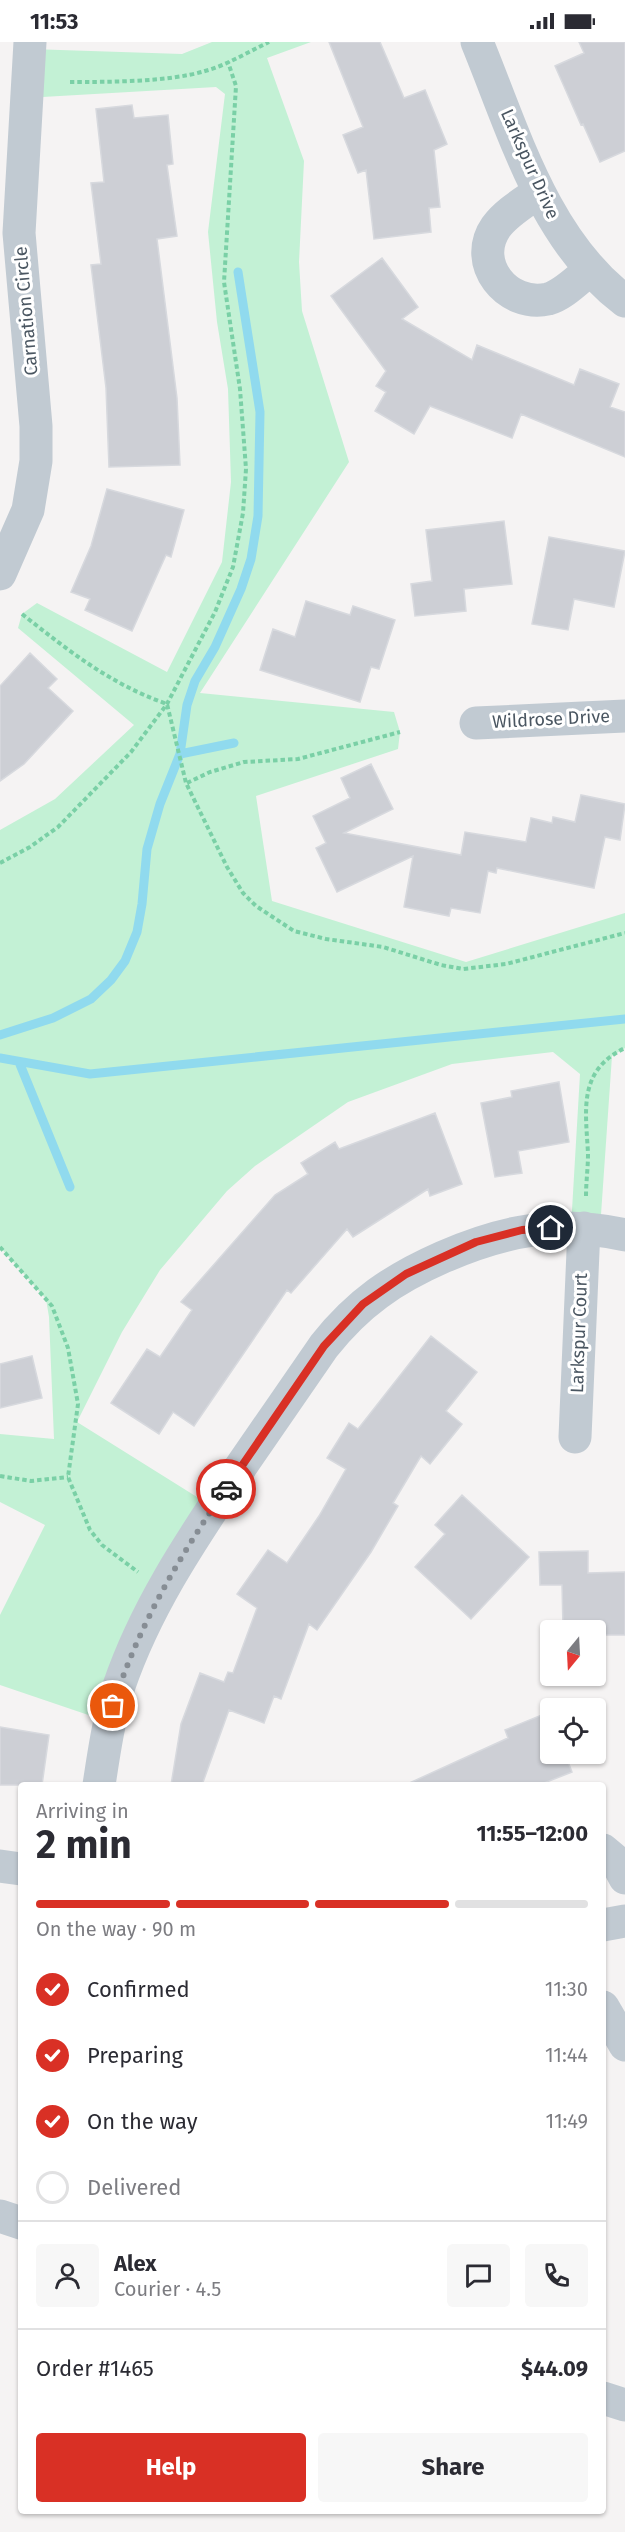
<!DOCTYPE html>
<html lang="en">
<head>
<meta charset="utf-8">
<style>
	body { margin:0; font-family:"Fira Sans",sans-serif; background:#f7f7f7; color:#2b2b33; height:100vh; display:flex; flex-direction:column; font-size:22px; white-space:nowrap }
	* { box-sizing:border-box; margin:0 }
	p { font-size:20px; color:#7c7c81 }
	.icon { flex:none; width:33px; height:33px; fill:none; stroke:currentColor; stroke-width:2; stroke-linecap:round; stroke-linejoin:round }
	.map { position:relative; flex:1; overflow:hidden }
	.side { position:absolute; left:18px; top:1740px; width:588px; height:732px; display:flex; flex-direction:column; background:#fff; border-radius:6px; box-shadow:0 2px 4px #0004 }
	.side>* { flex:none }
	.needle { width:39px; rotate:198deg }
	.controls { position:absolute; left:540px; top:1578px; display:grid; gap:12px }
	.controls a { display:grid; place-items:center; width:66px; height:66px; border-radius:6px; background:#fff; box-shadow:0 2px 4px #0004; font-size:30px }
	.pin { position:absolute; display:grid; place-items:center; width:51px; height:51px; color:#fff; margin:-26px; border:3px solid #fff; border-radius:50%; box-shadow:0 2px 6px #0007 }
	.courier { position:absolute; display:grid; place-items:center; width:60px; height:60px; margin:-30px; border:4px solid #d93025; border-radius:50%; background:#fff; color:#222; box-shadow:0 2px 8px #0007 }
	.head em { font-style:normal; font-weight:700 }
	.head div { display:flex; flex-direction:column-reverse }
	.head { display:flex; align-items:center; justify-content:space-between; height:102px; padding:0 18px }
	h1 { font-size:39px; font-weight:700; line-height:45px }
	.bar { display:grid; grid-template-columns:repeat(4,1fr); gap:9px 6px; align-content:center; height:72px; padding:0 18px }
	.bar i { height:8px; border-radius:4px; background:#e1e1e2 }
	.bar .current { background:#d93025 }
	.bar p { grid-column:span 4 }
	.line { display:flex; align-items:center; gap:15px; padding:0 18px; border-top:2px solid #e1e1e2 }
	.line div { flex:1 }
	.round { display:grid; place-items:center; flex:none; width:63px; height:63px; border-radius:6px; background:#f7f7f7 }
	ol { padding:0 18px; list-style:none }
	li { display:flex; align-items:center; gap:18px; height:66px }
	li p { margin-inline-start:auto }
	li .icon { padding:6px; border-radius:50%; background:#d93025; color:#fff; stroke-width:4 }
	li:last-child { color:#7c7c81 }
	li i { width:33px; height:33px; border:3px solid #e1e1e2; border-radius:50% }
	.cta { display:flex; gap:12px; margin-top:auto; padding:12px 18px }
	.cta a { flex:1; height:69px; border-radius:6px; background:#d93025; color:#fff; font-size:24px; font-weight:700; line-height:69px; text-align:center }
	.cta a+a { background:#f7f7f7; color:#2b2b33 }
	.status { display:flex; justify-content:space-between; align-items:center; height:42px; padding:0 30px; background:#fff; direction:ltr }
	.status svg { height:16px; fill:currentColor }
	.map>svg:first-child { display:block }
</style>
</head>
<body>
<div class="status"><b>11:53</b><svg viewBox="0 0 49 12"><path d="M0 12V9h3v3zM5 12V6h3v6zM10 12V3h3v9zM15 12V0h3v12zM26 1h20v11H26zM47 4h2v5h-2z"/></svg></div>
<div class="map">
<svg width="625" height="2490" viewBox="0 0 625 2490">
	<rect width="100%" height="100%" fill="#f5f3f3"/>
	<path fill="#c3f1d5" d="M212,0h99l-44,16 37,103 -5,101 3,49 47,151 -149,231 194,19 6,20 -2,17 -142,47 16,105 194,61 159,-49v135l-13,8 -12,173 -29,-2 9,-153 -27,-22 -101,12 -104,38 -93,64 -28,25 -67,79 -38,62 -45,90 136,85 -104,215 -109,-37v-70l45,-90 -45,-23v-68l54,5 -5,-122 -3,-18 -46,-52v-417l55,-31 79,-74 -116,-97 4,-14 15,-11 130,69 55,-110 9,-80 -3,-93 -11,-67 -9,-90 17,-138 -9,-7 -191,11 5,-49 152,5z"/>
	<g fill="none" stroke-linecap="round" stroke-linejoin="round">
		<path stroke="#90daee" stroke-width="9" d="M180,712l54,-11
			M0,993l53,-17 38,-19 20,-19 14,-19 12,-29 5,-28 5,-55 13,-45 20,-50 7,-49 8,-24 20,-34 26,-58 10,-30 7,-43 2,-104 -22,-140
			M0,1016l90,16 535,-55
			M19,1020l51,125"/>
	</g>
	<path fill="#cdcfd5" stroke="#d7d9de" stroke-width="1.5" d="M329,0h51l24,56 21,-8 22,54 -13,6 6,57 -11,1 2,24 -57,7 -8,-69 -8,3 -15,-38 20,-8z
		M579,0h46v109l-25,11 -17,-38 -2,1 -26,-59 29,-13z
		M132,63l2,13 34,-3 5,49 -6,1 10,71 -20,3 20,159 3,67 -71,2 -3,-79 -15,-123 10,-1 -10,-81 13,-1 -8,-73z
		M382,216l36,49 -16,12 70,41 5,-15 97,40 6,-16 39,15 -9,23 15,5v45l-104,-43 -9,24 -82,-32 -16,28 -39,-23 11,-19 -10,-6 10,-15 -55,-75z
		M107,447l77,21 -13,47 -5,-2 -34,76 -47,-21 5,-11 -19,-7 20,-46z
		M504,479l8,63 -48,5 2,22 -51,5 -4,-32 21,-3 -6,-51z
		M549,495l76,14 -11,56 -40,-8 -6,31 -36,-6z
		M306,559l44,14 3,-9 42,14 -16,49 -8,-2 -11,35 -100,-32 13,-41 22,8z
		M30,611l27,26 -9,9 25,23 -49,53 -24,17v-95z
		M371,722l22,45 -49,24 117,22 4,-23 61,10 5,-24 21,5 1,-6 22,5 6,-27 44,9 -5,36 -15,-3 -11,51 -97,-20 -1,5 -8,-2 -8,42 -29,-5 -2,8 -45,-9 9,-51 -76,36 -21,-44 10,-5 -13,-27 37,-18 -9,-20z
		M559,1040l10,60 -51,9 4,22 -27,4 -14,-74 31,-6 -1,-6z
		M435,1071l27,71 -32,12 -2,-7 -75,48 -6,-8 -56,64 -4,-3 -93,136 -21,-14 -14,22 -48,-31 36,-54 13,8 32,-47 -11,-8 94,-107 33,-21 -7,-11 34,-21 4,7z
		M431,1294l46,36 -31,39 16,13 -32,40 -9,-8 -28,47 5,3 -27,46 -54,78 -8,-6 -28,75 -7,-3 -10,27 -35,-13 -27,75h-31l10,-61 19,-51 24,9 4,-10 5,1 24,-65 -20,-14 31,-44 19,13 32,-47 27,-47 -19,-11 22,-35 9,6z
		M32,1314l10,42 -42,10v-44z
		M462,1453l67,62 -58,62 -56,-52 30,-33 -10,-9z
		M588,1509v22l37,-1v63h-29v-5h-4v-2h-29l-1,-43h-22l-1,-33z
		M549,1670l1,42h15l7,18 -33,13h-134l103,-47 -3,-8z
		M0,1685l49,8 -7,50h-42z"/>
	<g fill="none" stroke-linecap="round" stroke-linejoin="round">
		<path stroke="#7ad0a6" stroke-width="4" stroke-dasharray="4.5 3" stroke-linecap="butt" d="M70,40c38,0 99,0 135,-11 22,-6 43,-19 64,-29
			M22,572c47,37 88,70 145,90l19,79 41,84 16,26 13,13 38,25 32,8 57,8 58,18 22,4 43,-5 119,-31
			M187,741l23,-11 34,-10 54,-3 102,-27
			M0,821l30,-16 28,-20 73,-75 36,-48 48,-92 18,-45 10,-54 3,-44 -6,-80 -16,-107 12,-196 -8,-24
			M586,1154c0,-14 2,-28 2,-42 -2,-43 -11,-83 37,-106
			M0,1205l52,59 16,42 10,56 -10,73 22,53 12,15 36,27
			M0,1434l31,5 37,-4"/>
		<path stroke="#c1cad2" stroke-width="33" d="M477,0c37,90 67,198 148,259
			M539,150c-14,10 -32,20 -43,35 -25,36 11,81 52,72 15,-4 30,-20 42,-29
			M0,532l28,-64 8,-49v-35l-17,-193 11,-191
			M476,681l149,-7
			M575,1395l9,-209
			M99,1743c5,-33 10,-67 20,-99 26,-76 69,-141 114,-208 30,-44 61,-88 91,-132 34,-43 69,-67 119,-89 62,-27 115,-37 182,-22
			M603,1808l13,11 9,17
			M0,1824l21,3
			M603,1883l22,-4
			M603,1965l22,38
			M0,2174l21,7
			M603,2356l22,7"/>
	</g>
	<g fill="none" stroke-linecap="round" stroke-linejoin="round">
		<path stroke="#868d94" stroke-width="6" stroke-dasharray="0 10.8" d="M113,1664c25,-80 66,-149 113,-217"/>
		<path stroke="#d93025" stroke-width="8" d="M226,1447l98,-143 39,-42 43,-30 70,-32 46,-12 29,-2"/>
	</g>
	<g text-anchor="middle" stroke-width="6" stroke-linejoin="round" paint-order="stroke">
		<g font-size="18" fill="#4a5661" stroke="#fff">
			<text transform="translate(530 122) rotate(66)" y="6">Larkspur Drive</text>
			<text transform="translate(26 269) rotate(-95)" y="6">Carnation Circle</text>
			<text transform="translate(551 677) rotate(-3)" y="6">Wildrose Drive</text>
			<text transform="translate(579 1291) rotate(-88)" y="6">Larkspur Court</text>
		</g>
	</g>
</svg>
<div class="controls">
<a><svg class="needle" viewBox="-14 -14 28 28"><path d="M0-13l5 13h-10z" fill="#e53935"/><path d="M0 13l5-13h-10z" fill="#7c7c81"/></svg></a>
<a><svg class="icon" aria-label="locate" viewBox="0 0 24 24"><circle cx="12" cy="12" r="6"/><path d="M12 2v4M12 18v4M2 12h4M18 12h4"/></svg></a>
</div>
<div class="pin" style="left:113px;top:1664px;background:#ea580c"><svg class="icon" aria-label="bag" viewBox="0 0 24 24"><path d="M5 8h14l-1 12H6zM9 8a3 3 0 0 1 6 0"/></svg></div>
<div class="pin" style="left:551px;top:1186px;background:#1f2937"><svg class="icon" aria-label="home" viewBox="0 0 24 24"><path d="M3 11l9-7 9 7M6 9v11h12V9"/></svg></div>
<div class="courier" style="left:226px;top:1447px"><svg class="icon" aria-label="car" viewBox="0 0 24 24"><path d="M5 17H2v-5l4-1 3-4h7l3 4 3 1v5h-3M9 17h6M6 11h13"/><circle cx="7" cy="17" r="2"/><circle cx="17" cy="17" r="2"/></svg></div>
<section class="side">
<div class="head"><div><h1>2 min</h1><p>Arriving in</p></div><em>11:55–12:00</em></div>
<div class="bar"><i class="current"></i><i class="current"></i><i class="current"></i><i></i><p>On the way · 90 m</p></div>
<ol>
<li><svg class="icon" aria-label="check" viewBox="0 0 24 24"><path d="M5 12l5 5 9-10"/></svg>Confirmed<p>11:30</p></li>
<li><svg class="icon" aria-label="check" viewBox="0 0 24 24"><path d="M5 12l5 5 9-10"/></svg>Preparing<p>11:44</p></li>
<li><svg class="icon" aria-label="check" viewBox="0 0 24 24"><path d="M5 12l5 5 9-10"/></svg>On the way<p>11:49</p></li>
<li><i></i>Delivered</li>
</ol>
<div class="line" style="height:108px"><a class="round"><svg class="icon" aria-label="person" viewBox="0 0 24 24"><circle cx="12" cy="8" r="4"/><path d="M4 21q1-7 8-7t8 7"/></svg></a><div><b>Alex</b><p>Courier · 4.5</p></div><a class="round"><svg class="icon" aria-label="chat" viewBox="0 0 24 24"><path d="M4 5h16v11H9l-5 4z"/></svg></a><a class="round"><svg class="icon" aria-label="phone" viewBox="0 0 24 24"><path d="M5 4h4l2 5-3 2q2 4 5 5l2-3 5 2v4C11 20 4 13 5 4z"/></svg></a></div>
<div class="line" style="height:78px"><div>Order #1465</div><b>$44.09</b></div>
<div class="cta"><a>Help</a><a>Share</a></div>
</section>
</div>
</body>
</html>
